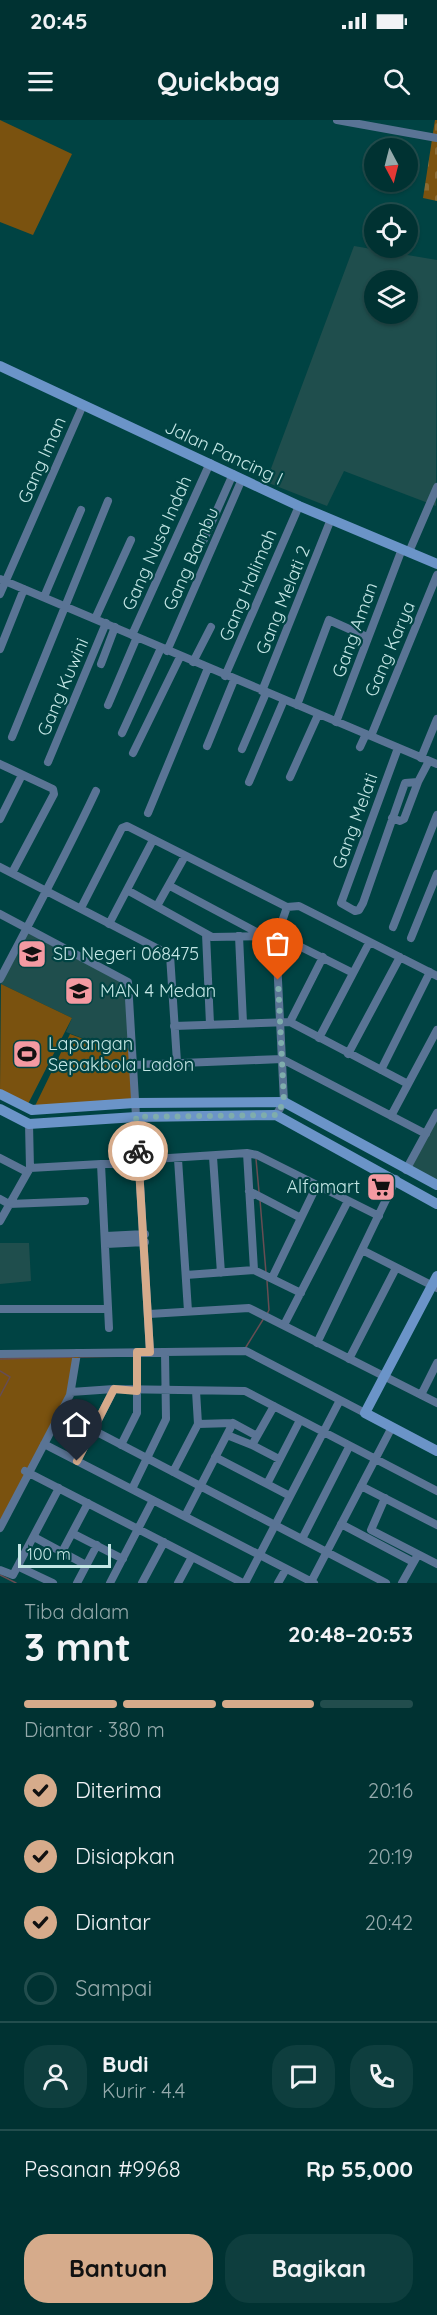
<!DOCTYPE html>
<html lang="id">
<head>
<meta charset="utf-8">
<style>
	body { margin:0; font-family:Quicksand,sans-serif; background:#0e3e3e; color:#f1f3f6; height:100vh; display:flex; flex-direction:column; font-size:22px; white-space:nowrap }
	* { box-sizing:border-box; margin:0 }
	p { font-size:20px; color:#95aaac }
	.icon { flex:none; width:33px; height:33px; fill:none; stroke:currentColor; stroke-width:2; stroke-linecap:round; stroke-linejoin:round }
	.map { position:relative; height:1463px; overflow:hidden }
	.drawer { display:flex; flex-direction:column; background:#003232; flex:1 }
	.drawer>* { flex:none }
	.needle { width:39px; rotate:173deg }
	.controls { position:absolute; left:364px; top:18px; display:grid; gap:12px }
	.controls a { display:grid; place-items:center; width:54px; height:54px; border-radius:50%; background:#003232; box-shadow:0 2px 4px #0004,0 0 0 2px #224d4d; font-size:30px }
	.scale { position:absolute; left:18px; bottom:15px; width:93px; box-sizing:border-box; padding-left:6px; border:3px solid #c3e6e5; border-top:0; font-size:16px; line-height:21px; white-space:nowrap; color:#c3e6e5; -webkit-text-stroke:4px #004343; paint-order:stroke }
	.pin { position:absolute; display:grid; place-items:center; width:51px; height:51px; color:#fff; margin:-62px -26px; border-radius:50% 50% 50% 0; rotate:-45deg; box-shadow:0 0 6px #0007 }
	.pin .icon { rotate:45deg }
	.courier { position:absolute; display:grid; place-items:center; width:60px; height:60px; margin:-30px; border:4px solid #d6ab8b; border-radius:50%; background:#fff; color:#222; box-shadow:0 2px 8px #0007 }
	.headline em { font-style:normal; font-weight:700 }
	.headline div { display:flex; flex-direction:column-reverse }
	.headline { display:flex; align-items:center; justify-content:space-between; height:102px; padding:0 24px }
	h1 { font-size:39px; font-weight:700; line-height:45px }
	.bar { display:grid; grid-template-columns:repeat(4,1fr); gap:9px 6px; align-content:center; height:72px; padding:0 24px }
	.bar i { height:8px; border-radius:4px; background:#224d4d }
	.bar .current { background:#d6ab8b }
	.bar p { grid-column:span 4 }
	.line { display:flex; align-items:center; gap:15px; padding:0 24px; border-top:2px solid #224d4d }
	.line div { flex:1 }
	.round { display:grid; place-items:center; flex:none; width:63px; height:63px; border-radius:24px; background:#0e3e3e }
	ol { padding:0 24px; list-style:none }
	li { display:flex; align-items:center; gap:18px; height:66px }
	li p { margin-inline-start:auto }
	li .icon { padding:6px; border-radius:50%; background:#d6ab8b; color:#111; stroke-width:4 }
	li:last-child { color:#95aaac }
	li i { width:33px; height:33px; border:3px solid #224d4d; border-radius:50% }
	.cta { display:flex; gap:12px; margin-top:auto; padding:12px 24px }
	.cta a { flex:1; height:69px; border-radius:24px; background:#d6ab8b; color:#111; font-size:24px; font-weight:700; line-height:69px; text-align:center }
	.cta a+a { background:#0e3e3e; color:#f1f3f6 }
	.status { display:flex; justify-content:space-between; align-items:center; height:42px; padding:0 30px; background:#003232; direction:ltr }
	.status svg { height:16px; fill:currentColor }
	header { display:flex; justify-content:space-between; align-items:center; height:78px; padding:0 24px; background:#003232; font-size:27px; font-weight:700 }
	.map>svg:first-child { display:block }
</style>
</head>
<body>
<div class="status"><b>20:45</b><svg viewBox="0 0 49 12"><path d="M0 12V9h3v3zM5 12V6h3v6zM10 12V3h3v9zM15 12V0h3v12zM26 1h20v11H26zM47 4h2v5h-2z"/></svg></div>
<header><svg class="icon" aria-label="menu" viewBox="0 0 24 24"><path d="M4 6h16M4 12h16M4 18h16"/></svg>Quickbag<svg class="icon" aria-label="search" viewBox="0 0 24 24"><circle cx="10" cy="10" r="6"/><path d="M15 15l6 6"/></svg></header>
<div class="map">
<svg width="437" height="1463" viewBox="0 0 437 1463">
	<defs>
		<pattern id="cemetery-stones" width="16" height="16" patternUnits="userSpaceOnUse" patternTransform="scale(1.5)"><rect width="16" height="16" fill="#7a520f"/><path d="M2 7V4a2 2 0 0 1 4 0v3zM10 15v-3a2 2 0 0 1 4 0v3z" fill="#8b6b32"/></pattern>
	</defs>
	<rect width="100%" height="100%" fill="#004343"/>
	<path fill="#1f4e4d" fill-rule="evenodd" d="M354,126l83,14 -1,246 -92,-35 -17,35 -61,-24zM375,160h33v34h-33z
		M27,809l97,51 7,68 -19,1 -46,-17 6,-14 -71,-34z
		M437,997v68l-29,-15z
		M0,1123h29l2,38 -31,3z"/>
	<path fill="#7a520f" d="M0,0l72,34 -39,81 -33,-13z
		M1,864l71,34 -44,86 -28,-14z
		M70,914l41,15 20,-1 1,53 -97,5z
		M79,1236l-5,35 -74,137v-171z"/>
	<path fill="url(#cemetery-stones)" d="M435,0h2v81l-14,-3z"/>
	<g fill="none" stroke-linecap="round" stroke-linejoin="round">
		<path stroke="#674d53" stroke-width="1.5" d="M256,1039l3,33
			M260,1080l6,73
			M267,1194l2,-4 -2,-29
			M246,1227l18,-29
			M79,1237l52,-1
			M0,1239l74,-2
			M0,1251l10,6 -10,19
			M0,1455l16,8"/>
		<path stroke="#5a7495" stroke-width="8" d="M337,0l100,18
			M202,424l31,-70
			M409,432l28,-65
			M0,459l437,185
			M0,474l83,-189
			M44,477l37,-87
			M95,499l36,-79
			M132,515l78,-172
			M0,529l24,-60
			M167,531l75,-172
			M193,542l18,-35
			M101,544l14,-37
			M225,556l74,-170
			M262,571l69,-172
			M108,585l29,-68
			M297,585l32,-85 38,17
			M336,602l66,-173
			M122,613l39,-85
			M371,616l66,-161
			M12,617l96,-236
			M207,626l27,-66
			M360,627l6,-13
			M398,628l-57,155 14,8 4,-1 4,-7 42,-120 13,-1 11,-21
			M242,629l24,-56
			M133,633l47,-96
			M421,638l16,-39
			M48,642l58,-139
			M0,644l53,25 1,5 -42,79
			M290,657l28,-62
			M249,662l35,-82
			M148,693l60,-145
			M392,698l8,3 4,-2 14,-37
			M0,699l22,-44
			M0,747l170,88 7,107
			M170,766l94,50 19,2 70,35
			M127,770l85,47 51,-1
			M157,786l28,-50
			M81,788l41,-80 5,-2 160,81 12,-1 138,70
			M0,794l128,68 22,370
			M109,804l44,-84
			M393,807l44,-112
			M206,814l4,90
			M239,816l4,87
			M411,818l26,-64
			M0,859c33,-63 66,-124 96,-188
			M290,902l33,-65
			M174,906l116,-4 118,62
			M319,918l50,-95
			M348,934l52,-97
			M133,945l149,-6 144,75
			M381,950l49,-98
			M276,995l8,-13 -8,-163 11,-32
			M391,996l46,-86
			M247,1033l7,117
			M213,1037l8,116
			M0,1038l27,14
			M178,1039l10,152
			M138,1040l109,-7 10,2 122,61
			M101,1044h17
			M30,1048l71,-4 8,164
			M406,1050l31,-57
			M249,1071l52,27
			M0,1079l9,5 76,-3
			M0,1101l30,-53 -1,-44
			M106,1116l39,-2
			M106,1124l39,-2
			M362,1130l75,38
			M186,1155l68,-5 47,23
			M272,1158l45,-93
			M0,1189h108
			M149,1194l100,-6 188,95
			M284,1205l64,-124
			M317,1223l79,-164
			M0,1234l246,-3 119,62
			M349,1239l47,-91
			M114,1269l-21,41 293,153
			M71,1272l43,-3 131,2 192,100
			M421,1275l16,-32
			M233,1303l24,13
			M227,1315l25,10 22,-39
			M44,1324l270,139
			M121,1325l16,-32v-61
			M252,1325l27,14
			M215,1337l52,27
			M77,1341l16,-31
			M25,1351l218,112
			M173,1352l25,-48 -2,-33
			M361,1366l76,39
			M132,1369l34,-70 -1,-67
			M290,1376l-23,-12 33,-64
			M385,1378l-14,32 66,34
			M185,1396l48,-93 -35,1
			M341,1404l72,38
			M0,1408l70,-133 7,-42
			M72,1413l51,26
			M34,1417l52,28
			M302,1419l47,-92
			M62,1432l26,-49
			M19,1447l34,16
			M0,1450l13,5 46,-87
			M311,1462l81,-155
			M77,1463l20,-38
			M110,1463l43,-83
			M142,1463l22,-41
			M178,1463l14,-26
			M245,1463l95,-183
			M278,1463l8,-14
			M402,1463l14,-25"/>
		<path stroke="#6b94c8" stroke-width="10" d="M0,246l299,140 138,58
			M0,974l32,16 102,-7 150,-1 153,83
			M0,989l29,15 107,-7 140,-2 161,89
			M437,1156l-72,137 72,38"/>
	</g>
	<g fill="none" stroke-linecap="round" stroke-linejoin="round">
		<path stroke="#7fadac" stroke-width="6" stroke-dasharray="0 10.8" d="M138,1031l-2,-34 140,-2 8,-13 -6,-122"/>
		<path stroke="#d6ab8b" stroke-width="8" d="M77,1341l37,-72 23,2v-39h13l-12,-201"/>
	</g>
	<defs>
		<g id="school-square" transform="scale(1.5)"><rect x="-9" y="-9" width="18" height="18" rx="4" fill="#f49aa2" stroke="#004343"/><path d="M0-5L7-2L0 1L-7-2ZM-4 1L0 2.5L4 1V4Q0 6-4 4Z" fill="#111"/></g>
		<g id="stadium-square" transform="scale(1.5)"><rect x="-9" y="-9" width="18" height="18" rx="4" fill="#f49aa2" stroke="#004343"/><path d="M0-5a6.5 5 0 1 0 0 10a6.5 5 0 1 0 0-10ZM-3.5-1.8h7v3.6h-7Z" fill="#111"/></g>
		<g id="supermarket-square" transform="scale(1.5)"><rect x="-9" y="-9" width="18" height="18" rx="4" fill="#f49aa2" stroke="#004343"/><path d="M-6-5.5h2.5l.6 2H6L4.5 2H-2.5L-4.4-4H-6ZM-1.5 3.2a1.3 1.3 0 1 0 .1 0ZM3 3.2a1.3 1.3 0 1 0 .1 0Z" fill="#111"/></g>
	</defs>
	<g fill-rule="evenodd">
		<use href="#school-square" x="32" y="834"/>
		<use href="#school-square" x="79" y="871"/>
		<use href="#stadium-square" x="27" y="934"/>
		<use href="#supermarket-square" x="381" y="1067"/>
	</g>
	<g text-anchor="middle" stroke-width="4.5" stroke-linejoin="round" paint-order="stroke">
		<g font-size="18" fill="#c3e6e5" stroke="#004343">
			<text transform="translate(224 333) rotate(25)" y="6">Jalan Pancing I</text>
			<text transform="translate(42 340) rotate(-66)" y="6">Gang Iman</text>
			<text transform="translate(157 423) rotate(-66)" y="6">Gang Nusa Indah</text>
			<text transform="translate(191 439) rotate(-66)" y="6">Gang Bambu</text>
			<text transform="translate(248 465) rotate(-67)" y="6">Gang Halimah</text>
			<text transform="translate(283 480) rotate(-68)" y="6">Gang Melati 2</text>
			<text transform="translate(355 510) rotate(-70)" y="6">Gang Aman</text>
			<text transform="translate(390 529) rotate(-67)" y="6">Gang Karya</text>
			<text transform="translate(63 567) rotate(-67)" y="6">Gang Kuwini</text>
			<text transform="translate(355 701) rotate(-70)" y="6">Gang Melati</text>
		</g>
		<g font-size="18" fill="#c3e6e5" stroke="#004343" text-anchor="start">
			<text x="53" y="840">SD Negeri 068475</text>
			<text x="100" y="877">MAN 4 Medan</text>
			<text x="48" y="930">Lapangan<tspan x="48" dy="21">Sepakbola Ladon</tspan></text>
			<text x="360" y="1073" text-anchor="end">Alfamart</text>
		</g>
	</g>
</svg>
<div class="controls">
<a><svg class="needle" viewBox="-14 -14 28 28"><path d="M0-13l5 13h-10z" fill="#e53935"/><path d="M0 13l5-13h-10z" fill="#95aaac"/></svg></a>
<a><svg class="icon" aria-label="locate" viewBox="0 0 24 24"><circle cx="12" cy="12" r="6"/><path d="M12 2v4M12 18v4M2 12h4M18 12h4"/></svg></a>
<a><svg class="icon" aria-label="layers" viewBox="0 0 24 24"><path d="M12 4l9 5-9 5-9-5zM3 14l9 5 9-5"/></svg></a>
</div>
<div class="scale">100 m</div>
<div class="pin" style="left:278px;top:860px;background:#ea580c"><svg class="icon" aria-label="bag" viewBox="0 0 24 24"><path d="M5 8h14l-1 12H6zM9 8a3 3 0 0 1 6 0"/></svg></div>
<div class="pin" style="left:77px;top:1341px;background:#1f2937"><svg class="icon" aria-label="home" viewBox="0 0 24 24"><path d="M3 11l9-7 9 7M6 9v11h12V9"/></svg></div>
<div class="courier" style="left:138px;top:1031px"><svg class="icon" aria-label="bike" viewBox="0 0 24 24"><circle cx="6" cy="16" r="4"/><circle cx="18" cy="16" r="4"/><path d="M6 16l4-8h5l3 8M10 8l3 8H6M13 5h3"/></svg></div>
</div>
<section class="drawer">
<div class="headline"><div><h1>3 mnt</h1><p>Tiba dalam</p></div><em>20:48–20:53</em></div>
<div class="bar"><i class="current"></i><i class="current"></i><i class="current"></i><i></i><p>Diantar · 380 m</p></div>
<ol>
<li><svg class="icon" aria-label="check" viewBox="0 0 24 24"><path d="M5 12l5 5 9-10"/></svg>Diterima<p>20:16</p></li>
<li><svg class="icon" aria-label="check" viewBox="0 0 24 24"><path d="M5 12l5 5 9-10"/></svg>Disiapkan<p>20:19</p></li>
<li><svg class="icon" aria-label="check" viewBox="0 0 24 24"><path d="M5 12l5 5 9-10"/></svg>Diantar<p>20:42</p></li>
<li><i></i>Sampai</li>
</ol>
<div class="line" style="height:108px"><a class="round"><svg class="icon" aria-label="person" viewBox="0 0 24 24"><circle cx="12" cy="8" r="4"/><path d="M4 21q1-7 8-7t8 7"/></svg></a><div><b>Budi</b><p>Kurir · 4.4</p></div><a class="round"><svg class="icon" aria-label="chat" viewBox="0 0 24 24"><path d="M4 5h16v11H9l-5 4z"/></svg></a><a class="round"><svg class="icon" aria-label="phone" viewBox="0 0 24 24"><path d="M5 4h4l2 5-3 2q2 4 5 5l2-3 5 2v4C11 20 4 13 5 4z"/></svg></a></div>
<div class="line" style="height:78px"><div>Pesanan #9968</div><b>Rp 55,000</b></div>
<div class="cta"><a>Bantuan</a><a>Bagikan</a></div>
</section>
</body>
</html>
